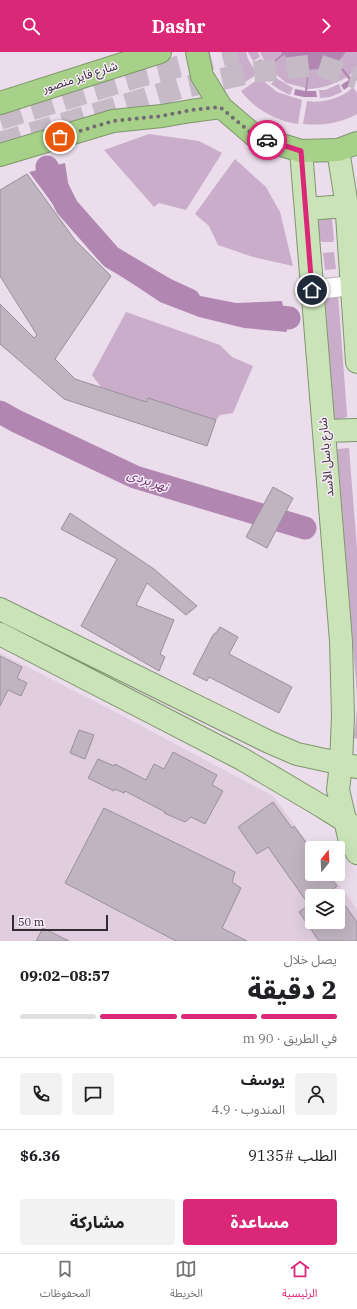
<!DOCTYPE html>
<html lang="ar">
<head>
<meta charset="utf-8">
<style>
	body { margin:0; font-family:"IBM Plex Serif","Noto Sans Arabic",serif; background:#f2f2f2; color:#202124; direction:rtl; height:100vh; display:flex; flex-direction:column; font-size:15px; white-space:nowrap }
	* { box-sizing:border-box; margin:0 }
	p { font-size:13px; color:#757577 }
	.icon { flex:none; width:22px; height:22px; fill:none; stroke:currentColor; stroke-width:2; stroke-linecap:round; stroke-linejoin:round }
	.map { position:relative; height:889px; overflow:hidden; direction:ltr }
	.side { display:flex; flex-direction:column; background:#fff; flex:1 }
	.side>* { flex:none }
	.needle { width:26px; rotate:18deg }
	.tools { position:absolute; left:305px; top:789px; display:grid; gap:8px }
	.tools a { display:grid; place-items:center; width:40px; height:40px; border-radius:4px; background:#fff; box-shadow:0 4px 16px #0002; font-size:20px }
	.scale { position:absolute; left:12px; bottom:10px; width:96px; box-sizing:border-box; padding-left:4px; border:2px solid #332d33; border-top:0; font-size:11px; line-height:14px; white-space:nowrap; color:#332d33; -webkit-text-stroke:3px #f8eaf8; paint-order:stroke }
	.pin { position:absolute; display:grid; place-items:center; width:34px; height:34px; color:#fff; margin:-17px; border:2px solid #fff; border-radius:50%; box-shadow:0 1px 4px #0007 }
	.courier { position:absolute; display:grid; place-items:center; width:40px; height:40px; margin:-20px; border:3px solid #db2777; border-radius:50%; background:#fff; color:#222; box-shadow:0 1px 5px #0007 }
	.head em { font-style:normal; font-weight:800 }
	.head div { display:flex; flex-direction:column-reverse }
	.head { display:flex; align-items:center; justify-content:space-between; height:68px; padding:0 20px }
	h1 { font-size:26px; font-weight:800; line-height:30px }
	.bar { display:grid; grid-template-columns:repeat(4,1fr); gap:6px 4px; align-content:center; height:48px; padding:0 20px }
	.bar i { height:5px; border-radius:3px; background:#e0e0e0 }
	.bar .active { background:#db2777 }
	.bar p { grid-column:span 4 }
	.line { display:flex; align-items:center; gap:10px; padding:0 20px; border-top:1px solid #e0e0e0 }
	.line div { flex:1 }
	.round { display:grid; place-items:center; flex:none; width:42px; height:42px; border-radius:4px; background:#f2f2f2 }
	.action { display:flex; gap:8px; margin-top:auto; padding:8px 20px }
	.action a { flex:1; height:46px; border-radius:4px; background:#db2777; color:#fff; font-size:16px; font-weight:800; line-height:46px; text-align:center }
	.action a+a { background:#f2f2f2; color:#202124 }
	header { display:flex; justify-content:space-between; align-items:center; height:52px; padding:0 20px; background:#db2777; color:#fff; font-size:18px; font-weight:800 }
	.menu { display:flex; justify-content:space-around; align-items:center; height:56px; border-top:1px solid #e0e0e0; background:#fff; font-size:11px; color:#757577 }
	.menu a { display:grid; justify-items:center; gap:2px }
	.menu .active { color:#db2777 }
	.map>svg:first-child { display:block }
</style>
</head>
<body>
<header><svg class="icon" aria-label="forward" viewBox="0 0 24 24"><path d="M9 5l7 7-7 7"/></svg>Dashr<svg class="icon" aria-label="search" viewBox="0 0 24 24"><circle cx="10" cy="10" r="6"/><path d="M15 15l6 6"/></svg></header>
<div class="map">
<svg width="357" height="889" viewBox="0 0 357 889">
	<rect width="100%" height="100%" fill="#ebddeb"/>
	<path fill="#e0cee0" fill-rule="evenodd" d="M0,601l102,52 171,91 39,52v26h19l26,35v32h-357zM312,844h26v26h-26z"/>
	<path fill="#caadcb" d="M222,0h24l2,7 9,15 -19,13 -10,-16z
		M248,0h10l2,5 -7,4z
		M260,0h22l1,2 -16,12z
		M346,0h11v16l-8,8 -11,-15z
		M284,3l24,14 -2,19 -20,-5 -17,-15z
		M336,11l11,14c-12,7 -26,12 -40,12l2,-19z
		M260,26l17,14 25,8 -4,24c-21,-3 -44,-15 -57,-33z
		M276,26l17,10 -3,7 -10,-5 -9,-6z
		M339,32l3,8 -12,5 -10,1 -1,-8h6z
		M353,35l4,6v21c-16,9 -35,12 -54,10l4,-23c14,3 36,-3 46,-14z
		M149,82l50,7 23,12 -36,57 -27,-7 -5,4 -50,-57z
		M235,107l31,28 14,25 13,54 -40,-9 -35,-12 -9,-19 -14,-12z
		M320,166l12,1 2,20 -1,3h-10l-5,-2v-20z
		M334,200l2,17 -11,1 -2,-17z
		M338,242l9,120v3l-11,3 -3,-5 -8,-120z
		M126,260l94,33 12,12 21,9 -20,47 -13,2 -4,5 -68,-22 -2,4 -45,-15 -9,-12z
		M349,396l8,101v146l-20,-246z
		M357,657v30l-6,-2v-3l4,-6z"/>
	<path fill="#b187b2" d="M282,0h64l-8,10 13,16 6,-6v8l-13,10 -3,-5 8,-5 -13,-17 -11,5 -16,2 -2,21h9l1,6h-13l-10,-2 1,-6 10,2 3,-22c-11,-2 -17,-6 -24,-14l-17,14 7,8 -4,5 -9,-8 -7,-11 7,-4 5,8 16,-13z
		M65,111l8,51 38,44 54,31 71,14 46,-2 5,31 -43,-4 -45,-11 -39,-15 -48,-32 -40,-40 -43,-58z"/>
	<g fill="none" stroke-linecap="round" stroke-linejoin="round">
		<path stroke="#b187b2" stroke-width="23" d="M47,115l20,40 44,50 54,32 24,11
			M255,262l34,4
			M0,360l16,9 119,56 170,51"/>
	</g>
	<path fill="#c1b4c1" stroke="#9c8f9c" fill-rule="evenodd" d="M27,122l48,66 36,36 -56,83 20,20 71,23 2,-4 68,22 -9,26 -143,-47 -64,-55v-40l34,34 3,-3 -37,-59v-86z
		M273,435l20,11 -26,50 -21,-11z
		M70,461l84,56 43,37 -11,9 -39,-32 -11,22 38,15 -14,34 5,3 -6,14 -78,-45 36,-67 -56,-30z
		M220,575l18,10 -9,17 63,33 -13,26 -70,-36 -2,4 -14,-7 20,-39 2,-2h1z
		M0,604l22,11 -5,11 10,5 -6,13 -13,-6 -8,16z
		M79,678l15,5 -9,24 -15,-6z
		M173,700l44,23 -5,10 11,6 -18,33 -14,-7 -6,5 -21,-9 1,-1 -40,-21 -1,2 -9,-4 -1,2 -26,-13 10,-19 16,7 1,-2 31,16 8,-16 10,5z
		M273,750l19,26 2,-2 18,25v23h16l9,12 -4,3 24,33v19h-38l-20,-29 10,-7 -41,-58 -11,7 -19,-27zM312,844h26v26h-26z
		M104,756l131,64 -3,10 9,6 -19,40 25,13h-71l-111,-58z
		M43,876l26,13h-33z"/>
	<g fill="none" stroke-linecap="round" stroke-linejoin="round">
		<path stroke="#c6bac6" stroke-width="22" stroke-dasharray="22 11" stroke-linecap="butt" d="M0,67l137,-42 100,-25
			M0,91l180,-55 74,-16 63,-7 40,13"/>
		<g stroke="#bcafbc" stroke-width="21">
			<path id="minor" d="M312,238l45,-5"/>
		</g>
		<g stroke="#7e976b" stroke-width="24">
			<path id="major" d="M338,98l8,50 11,162
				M301,99l40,490 2,75 -2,48 -3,26 11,47 8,16
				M306,157l40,-3
				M324,379l33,-1
				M0,557l269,133 28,12 60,13
				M0,582l242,125 81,48 27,17"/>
		</g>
		<g stroke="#7e976b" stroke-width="24">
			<path id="highway" d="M197,0l5,24 19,31 35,30 45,14 37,-1 19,-7
				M0,51l160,-51
				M0,103l113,-34 49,-5 29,-5 30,-4"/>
		</g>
		<use href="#minor" stroke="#fff" stroke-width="19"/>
		<use href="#major" stroke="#cae3b8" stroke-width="22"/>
		<use href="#highway" stroke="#a7d089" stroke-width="22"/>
	</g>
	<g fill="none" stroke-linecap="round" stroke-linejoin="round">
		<path stroke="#736b73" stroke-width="4" stroke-dasharray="0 7.2" d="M60,85l53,-16 49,-5 29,-6 29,-3 36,30 11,3"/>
		<path stroke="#db2777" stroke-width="5" d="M267,88l34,11 11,139"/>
	</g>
	<g text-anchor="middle" stroke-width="3" stroke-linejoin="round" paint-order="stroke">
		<g font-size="12" fill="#332d33" stroke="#f8eaf8">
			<text transform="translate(80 25) rotate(-18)" y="4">شارع فايز منصور</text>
			<text transform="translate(326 405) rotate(-95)" y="4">شارع باسل الأسد</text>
		</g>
		<g font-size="13" font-style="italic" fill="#703b73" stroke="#f8eaf8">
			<text transform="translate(148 428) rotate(19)" y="5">نهر بردى</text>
		</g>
	</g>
</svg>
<div class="tools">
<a><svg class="needle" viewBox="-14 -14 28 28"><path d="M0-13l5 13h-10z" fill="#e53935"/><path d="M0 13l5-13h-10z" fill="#757577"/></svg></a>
<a><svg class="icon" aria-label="layers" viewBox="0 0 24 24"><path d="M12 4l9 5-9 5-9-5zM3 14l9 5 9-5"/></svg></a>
</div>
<div class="scale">50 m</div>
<div class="pin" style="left:60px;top:85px;background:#ea580c"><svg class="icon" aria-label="bag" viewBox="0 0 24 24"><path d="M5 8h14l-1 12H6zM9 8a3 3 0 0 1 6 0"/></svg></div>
<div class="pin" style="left:312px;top:238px;background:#1f2937"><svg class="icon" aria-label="home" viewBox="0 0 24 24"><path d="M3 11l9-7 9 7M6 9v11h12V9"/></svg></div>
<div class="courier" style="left:267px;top:88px"><svg class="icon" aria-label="car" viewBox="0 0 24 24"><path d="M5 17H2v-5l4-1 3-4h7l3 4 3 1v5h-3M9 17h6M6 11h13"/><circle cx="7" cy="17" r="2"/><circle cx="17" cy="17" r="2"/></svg></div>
</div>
<section class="side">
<div class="head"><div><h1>2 دقيقة</h1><p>يصل خلال</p></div><em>08:57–09:02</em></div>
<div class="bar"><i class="active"></i><i class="active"></i><i class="active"></i><i></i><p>في الطريق · 90 m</p></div>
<div class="line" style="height:72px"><a class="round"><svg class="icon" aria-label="person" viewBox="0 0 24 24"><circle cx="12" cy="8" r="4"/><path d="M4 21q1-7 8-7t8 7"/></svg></a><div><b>يوسف</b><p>المندوب · 4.9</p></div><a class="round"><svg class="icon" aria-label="chat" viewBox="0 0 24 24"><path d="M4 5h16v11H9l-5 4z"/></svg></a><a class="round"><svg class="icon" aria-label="phone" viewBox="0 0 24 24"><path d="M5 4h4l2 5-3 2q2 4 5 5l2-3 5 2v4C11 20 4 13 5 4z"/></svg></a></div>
<div class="line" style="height:52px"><div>الطلب #9135</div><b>$6.36</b></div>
<div class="action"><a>مساعدة</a><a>مشاركة</a></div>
</section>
<nav class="menu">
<a class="active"><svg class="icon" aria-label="home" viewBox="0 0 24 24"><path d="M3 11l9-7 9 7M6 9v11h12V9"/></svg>الرئيسية</a>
<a><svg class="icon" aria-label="map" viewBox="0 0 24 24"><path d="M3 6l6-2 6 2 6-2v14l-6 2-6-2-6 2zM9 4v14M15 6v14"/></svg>الخريطة</a>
<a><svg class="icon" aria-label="saved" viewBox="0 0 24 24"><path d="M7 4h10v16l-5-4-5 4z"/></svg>المحفوظات</a>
</nav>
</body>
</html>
